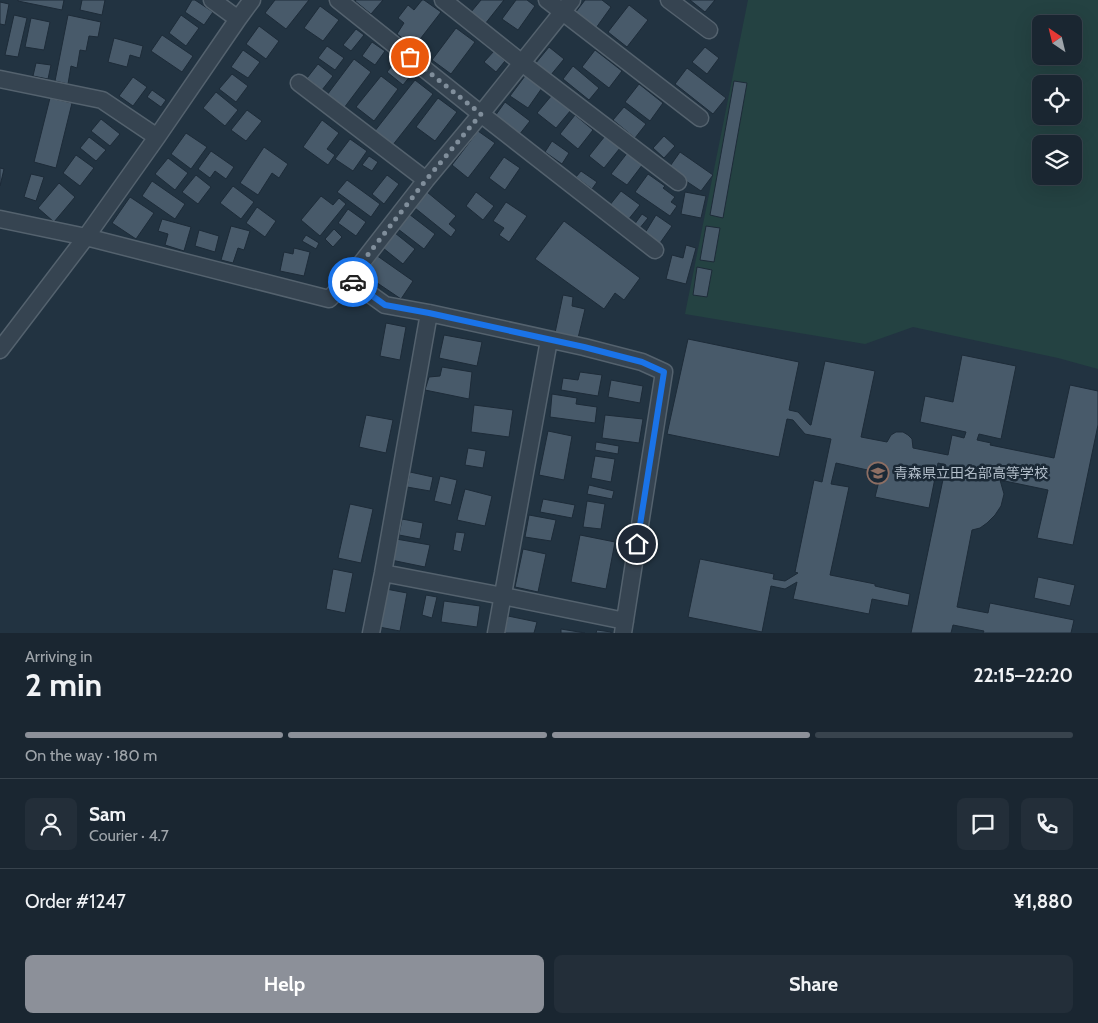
<!DOCTYPE html>
<html lang="en">
<head>
<meta charset="utf-8">
<style>
	body { margin:0; font-family:Cabin,"Noto Sans JP",sans-serif; background:#232e39; color:#f1f3f6; height:100vh; display:flex; flex-direction:column; font-size:19px; white-space:nowrap }
	* { box-sizing:border-box; margin:0 }
	p { font-size:16px; color:#9fa5ab }
	.icon { flex:none; width:28px; height:28px; fill:none; stroke:currentColor; stroke-width:2; stroke-linecap:round; stroke-linejoin:round }
	.map { position:relative; height:633px; overflow:hidden }
	.side { display:flex; flex-direction:column; background:#1a2631; flex:1 }
	.side>* { flex:none }
	.needle { width:32px; rotate:325deg }
	.tools { position:absolute; left:1032px; top:15px; display:grid; gap:10px }
	.tools a { display:grid; place-items:center; width:50px; height:50px; border-radius:8px; background:#1a2631; box-shadow:0 5px 20px #0002,0 0 0 1px #38434d; font-size:25px }
	.pin { position:absolute; display:grid; place-items:center; width:42px; height:42px; color:#fff; margin:-21px; border:2px solid #fff; border-radius:50%; box-shadow:0 1px 5px #0007 }
	.courier { position:absolute; display:grid; place-items:center; width:50px; height:50px; margin:-25px; border:4px solid #1a73e8; border-radius:50%; background:#fff; color:#222; box-shadow:0 1px 6px #0007 }
	.overview em { font-style:normal; font-weight:700 }
	.overview div { display:flex; flex-direction:column-reverse }
	.overview { display:flex; align-items:center; justify-content:space-between; height:85px; padding:0 25px }
	h1 { font-size:32px; font-weight:700; line-height:38px }
	.bar { display:grid; grid-template-columns:repeat(4,1fr); gap:8px 5px; align-content:center; height:60px; padding:0 25px }
	.bar i { height:6px; border-radius:4px; background:#38434d }
	.bar .selected { background:#8c9099 }
	.bar p { grid-column:span 4 }
	.line { display:flex; align-items:center; gap:12px; padding:0 25px; border-top:1px solid #38434d }
	.line div { flex:1 }
	.round { display:grid; place-items:center; flex:none; width:52px; height:52px; border-radius:8px; background:#232e39 }
	.action { display:flex; gap:10px; margin-top:auto; padding:10px 25px }
	.action a { flex:1; height:58px; border-radius:8px; background:#8c9099; color:#fff; font-size:20px; font-weight:700; line-height:58px; text-align:center }
	.action a+a { background:#232e39; color:#f1f3f6 }
	.map>svg:first-child { display:block }
</style>
</head>
<body>
<div class="map">
<svg width="1098" height="633" viewBox="0 0 1098 633">
	<rect width="100%" height="100%" fill="#223341"/>
	<path fill="#244242" fill-rule="evenodd" d="M748,0h350v369l-40,-11 -145,-31 -48,17 -180,-30zM1041,24h33v32h-33zM1041,84h33v32h-33zM1041,144h33v32h-33z"/>
	<path fill="#485a6a" stroke="#1d2b38" d="M18,0h46l-2,10 -44,-9z
		M82,0h23l-3,15 -22,-5z
		M192,0h3l18,12 -9,13 -19,-13z
		M275,0h34l-23,29 -21,-16z
		M356,0h27l-12,14 -16,-13z
		M422,0h2l17,12 -27,35 -17,-13 7,-11 -6,-5 10,-13 6,5z
		M481,0h23l-19,24 -14,-12z
		M516,0h11l8,6 -17,24 -16,-11z
		M585,0h17l9,7 -15,21 -21,-15z
		M690,0h25l-10,12z
		M0,2l9,2 -4,21 -5,-1z
		M629,5l19,15 -21,27 -19,-15z
		M320,6l19,14 -16,21 -19,-13z
		M14,15l13,3 -9,39 -13,-2z
		M68,15l33,7 -3,15 -9,-1 -3,15 -6,-1 -3,18 -6,-2 -3,18 -13,-3z
		M181,15l18,13 -13,18 -17,-13z
		M31,18l19,4 -6,28 -19,-3z
		M259,26l20,15 -13,18 -20,-15z
		M456,28l19,14 -24,32 -19,-14z
		M356,29l8,6 -13,16 -8,-6z
		M162,35l31,21 -11,16 -31,-21z
		M114,38l29,8 -3,12 -10,-3 -3,12 -19,-5z
		M372,42l13,9 -10,14 -13,-9z
		M327,46l17,12 -9,12 -17,-12z
		M549,47l15,12 -14,17 -15,-12z
		M705,47l14,11 -12,16 -15,-12z
		M243,50l17,12 -12,16 -17,-11z
		M595,50l27,21 -13,17 -27,-21z
		M494,51l11,10 -9,11 -12,-10z
		M354,59l17,13 -27,36 -17,-13z
		M395,62l16,13 -8,10 -16,-13z
		M36,63l15,2 -3,14 -15,-3z
		M318,64l15,12 -11,14 -15,-12z
		M573,66l26,22 -10,12 -26,-21z
		M687,68l39,30 -13,16 -38,-30z
		M232,74l16,12 -12,16 -17,-13z
		M381,76l17,13 -24,32 -18,-14z
		M525,76l17,12 -14,20 -18,-12z
		M133,77l14,10 -14,19 -14,-10z
		M415,80l18,14 -41,52 -18,-14z
		M734,81l13,2 -24,135 -13,-3z
		M639,84l24,19 -13,18 -25,-19z
		M152,90l14,10 -5,7 -14,-10z
		M216,92l22,18 -13,16 -22,-18z
		M552,95l19,15 -15,18 -19,-15z
		M50,98l22,5 -16,65 -22,-6z
		M438,98l19,14 -22,29 -19,-14z
		M505,102l25,19 -11,14 -24,-19z
		M624,107l22,17 -11,14 -22,-18z
		M247,110l15,11 -16,20 -15,-11z
		M575,115l18,15 -15,19 -18,-15z
		M101,119l19,15 -10,12 -19,-15z
		M322,120l17,13 -12,16 8,6 -7,10 -25,-18z
		M478,131l17,12 -27,35 -16,-13z
		M186,133l21,14 -16,22 -20,-15z
		M605,136l15,12 -16,20 -15,-12z
		M664,136l11,10 -11,12 -11,-10z
		M89,137l17,13 -10,11 -16,-13z
		M350,139l17,12 -14,20 -18,-12z
		M552,141l17,12 -7,11 -17,-12z
		M264,147l24,17 -9,14 -7,-5 -14,22 -18,-12z
		M211,151l23,16 -8,12 -11,-8 -5,7 -12,-9z
		M628,152l15,12 -16,21 -16,-11z
		M680,152l33,23 -12,16 -33,-22z
		M76,155l18,13 -14,18 -17,-13z
		M369,156l9,6 -6,9 -10,-6z
		M504,157l16,11 -15,22 -16,-12z
		M168,158l20,15 -13,17 -20,-16z
		M0,168l4,1 -4,17z
		M581,171l16,11 -5,7 -16,-12z
		M31,174l13,3 -8,24 -12,-4z
		M648,174l17,12 -2,2 12,9 -4,5 6,4 -7,10 -35,-24z
		M196,175l15,12 -13,17 -16,-12z
		M387,175l12,9 -15,20 -12,-10z
		M347,180l33,24 -9,13 -34,-25z
		M152,181l33,23 -10,15 -33,-23z
		M59,183l16,14 -21,25 -16,-14z
		M233,186l21,16 -13,17 -21,-16z
		M621,191l19,14 -12,15 -19,-14z
		M427,192l29,24 -7,8 7,6 -5,7 -36,-29z
		M476,192l18,14 -11,14 -17,-14z
		M685,192l21,4 -5,22 -20,-4z
		M321,196l12,9 6,-7 7,6 -26,32 -19,-16z
		M130,197l24,16 -18,26 -24,-16z
		M506,202l21,14 -18,26 -10,-7 5,-7 -11,-7z
		M257,207l19,14 -11,16 -19,-14z
		M348,209l18,13 -10,14 -18,-13z
		M409,214l26,20 -11,15 -26,-20z
		M642,214l6,4 -9,11 -5,-4z
		M656,215l16,11 -12,17 -15,-10z
		M162,219l29,8 -7,24 -19,-6 3,-11 -10,-3z
		M564,221l76,57 -16,22 -9,-7 -11,16 -69,-50z
		M231,226l19,5 -6,19 -6,-2 -5,15 -12,-3z
		M706,226l14,2 -6,34 -14,-2z
		M334,229l8,8 -9,10 -8,-8z
		M199,230l20,6 -4,16 -20,-6z
		M395,233l20,16 -12,15 -20,-16z
		M306,235l13,8 -3,6 -14,-8z
		M686,245l10,3 -10,36 -20,-5 6,-24 11,3z
		M294,248l16,4 -6,24 -24,-5 4,-19 9,2z
		M376,255l37,26 -12,18 -37,-25z
		M697,267l15,3 -5,27 -14,-2z
		M563,295l10,2 -1,9 13,3 -7,29 -23,-5z
		M386,323l20,4 -6,33 -20,-4z
		M444,335l38,7 -5,24 -38,-8z
		M688,339l111,23 -10,48 9,2 12,13h1l14,-64 50,10 -14,66 26,5 4,-7 5,-3h7l5,3 4,4 1,9 35,7 4,-20 12,3 2,-6 -46,-10 5,-26 28,6 9,-47 54,11 -15,73 -22,-5 -2,6 14,3 -1,2 64,13 16,-73 28,6v34l-25,120 -36,-7 11,-48 -48,-10 4,14 -3,12 -6,9 -8,8 -7,5 -8,2 -15,77 31,6 2,-10 84,17 -3,13h-88l1,-2 -31,-6 -2,8h-40l35,-168 -8,-2 -9,45 -54,-11 6,-24 -45,-10 -5,21 18,3 -19,88 45,9v2l35,8 -2,12 -36,-7 -3,15 -76,-15 4,-17 -12,7 -14,-3 -9,46 -74,-15 12,-58 74,15 -1,5 12,2 13,-8 -3,-1 19,-92 8,2 9,-43 -26,-5 -12,-14 -6,-1 -8,38 -112,-23z
		M442,367l30,5 -3,27 -44,-9 4,-13 11,-1z
		M580,372l22,3 -4,21 -37,-6 2,-12 15,2z
		M611,380l32,6 -3,17 -32,-6z
		M552,394l25,4 -1,6 21,3 -2,16 -45,-6z
		M474,405l39,5 -4,27 -38,-5z
		M366,415l27,5 -7,33 -27,-6z
		M605,415l38,4 -4,24 -37,-5z
		M548,431l24,5 -8,44 -25,-5z
		M596,442l23,4 -1,8 -23,-4z
		M468,448l18,3 -3,17 -18,-3z
		M595,456l20,3 -4,23 -20,-4z
		M410,472l23,5 -3,14 -23,-4z
		M440,476l17,4 -6,25 -17,-4z
		M589,485l25,6 -2,8 -25,-5z
		M465,489l27,7 -7,30 -28,-6z
		M543,499l32,6 -3,13 -32,-6z
		M587,501l18,3 -4,25 -18,-2z
		M350,504l23,5 -12,54 -23,-5z
		M529,515l27,5 -5,21 -26,-4z
		M402,519l21,4 -3,16 -21,-4z
		M456,532l9,1 -4,19 -8,-2z
		M580,535l35,7 -9,47 -35,-7z
		M396,539l34,6 -5,22 -34,-7z
		M523,549l23,5 -8,38 -23,-5z
		M333,569l20,4 -8,40 -19,-4z
		M1038,577l37,8 -5,21 -36,-8z
		M386,589l21,4 -7,38 -21,-4z
		M426,595l11,2 -5,21 -10,-3z
		M444,601l36,5 -3,21 -36,-5z
		M508,616l29,6 -3,11h-30z
		M561,629l24,4h-24z
		M597,630l14,2v1h-15z"/>
	<g fill="none" stroke-linecap="round" stroke-linejoin="round">
		<g stroke="#54626e" stroke-width="19">
			<path id="minor" d="M212,0l26,19
				M338,0l143,114 174,136
				M443,0l79,63 156,119
				M547,0l153,118
				M669,0l40,30
				M0,79l102,21 55,37
				M299,83l127,97
				M0,219l86,18 243,62 20,-20 77,-99 55,-66 91,-114
				M349,279l36,26 44,8 155,34 58,15 22,10 -41,261
				M0,350l86,-113 71,-100 81,-118 14,-19
				M383,573l120,23 122,25
				M371,633l12,-60 46,-260
				M496,633l53,-293"/>
		</g>
		<use href="#minor" stroke="#364451" stroke-width="16"/>
	</g>
	<g fill="none" stroke-linecap="round" stroke-linejoin="round">
		<path stroke="#808e9b" stroke-width="5" stroke-dasharray="0 9" d="M353,282l-4,-3 77,-99 55,-66 -71,-57"/>
		<path stroke="#1a73e8" stroke-width="6" d="M353,282l32,23 44,8 155,34 58,15 22,10 -27,172"/>
	</g>
	<defs>
		<g id="school-ring" transform="scale(1.125)"><circle r="9.5" fill="#1b2936" stroke="#8d6e63" stroke-width="1.5"/><path d="M0-5L7-2L0 1L-7-2ZM-4 1L0 2.5L4 1V4Q0 6-4 4Z" fill="#8d6e63"/></g>
	</defs>
	<g fill-rule="evenodd">
		<use href="#school-ring" x="878" y="473"/>
	</g>
	<g text-anchor="middle" stroke-width="5" stroke-linejoin="round" paint-order="stroke">
		<g font-size="14" fill="#b3bfcb" stroke="#1b2936" text-anchor="start">
			<text x="894" y="478">青森県立田名部高等学校</text>
		</g>
	</g>
</svg>
<div class="tools">
<a><svg class="needle" viewBox="-14 -14 28 28"><path d="M0-13l5 13h-10z" fill="#e53935"/><path d="M0 13l5-13h-10z" fill="#9fa5ab"/></svg></a>
<a><svg class="icon" aria-label="locate" viewBox="0 0 24 24"><circle cx="12" cy="12" r="6"/><path d="M12 2v4M12 18v4M2 12h4M18 12h4"/></svg></a>
<a><svg class="icon" aria-label="layers" viewBox="0 0 24 24"><path d="M12 4l9 5-9 5-9-5zM3 14l9 5 9-5"/></svg></a>
</div>
<div class="pin" style="left:410px;top:57px;background:#ea580c"><svg class="icon" aria-label="bag" viewBox="0 0 24 24"><path d="M5 8h14l-1 12H6zM9 8a3 3 0 0 1 6 0"/></svg></div>
<div class="pin" style="left:637px;top:544px;background:#1f2937"><svg class="icon" aria-label="home" viewBox="0 0 24 24"><path d="M3 11l9-7 9 7M6 9v11h12V9"/></svg></div>
<div class="courier" style="left:353px;top:282px"><svg class="icon" aria-label="car" viewBox="0 0 24 24"><path d="M5 17H2v-5l4-1 3-4h7l3 4 3 1v5h-3M9 17h6M6 11h13"/><circle cx="7" cy="17" r="2"/><circle cx="17" cy="17" r="2"/></svg></div>
</div>
<section class="side">
<div class="overview"><div><h1>2 min</h1><p>Arriving in</p></div><em>22:15–22:20</em></div>
<div class="bar"><i class="selected"></i><i class="selected"></i><i class="selected"></i><i></i><p>On the way · 180 m</p></div>
<div class="line" style="height:90px"><a class="round"><svg class="icon" aria-label="person" viewBox="0 0 24 24"><circle cx="12" cy="8" r="4"/><path d="M4 21q1-7 8-7t8 7"/></svg></a><div><b>Sam</b><p>Courier · 4.7</p></div><a class="round"><svg class="icon" aria-label="chat" viewBox="0 0 24 24"><path d="M4 5h16v11H9l-5 4z"/></svg></a><a class="round"><svg class="icon" aria-label="phone" viewBox="0 0 24 24"><path d="M5 4h4l2 5-3 2q2 4 5 5l2-3 5 2v4C11 20 4 13 5 4z"/></svg></a></div>
<div class="line" style="height:65px"><div>Order #1247</div><b>¥1,880</b></div>
<div class="action"><a>Help</a><a>Share</a></div>
</section>
</body>
</html>
